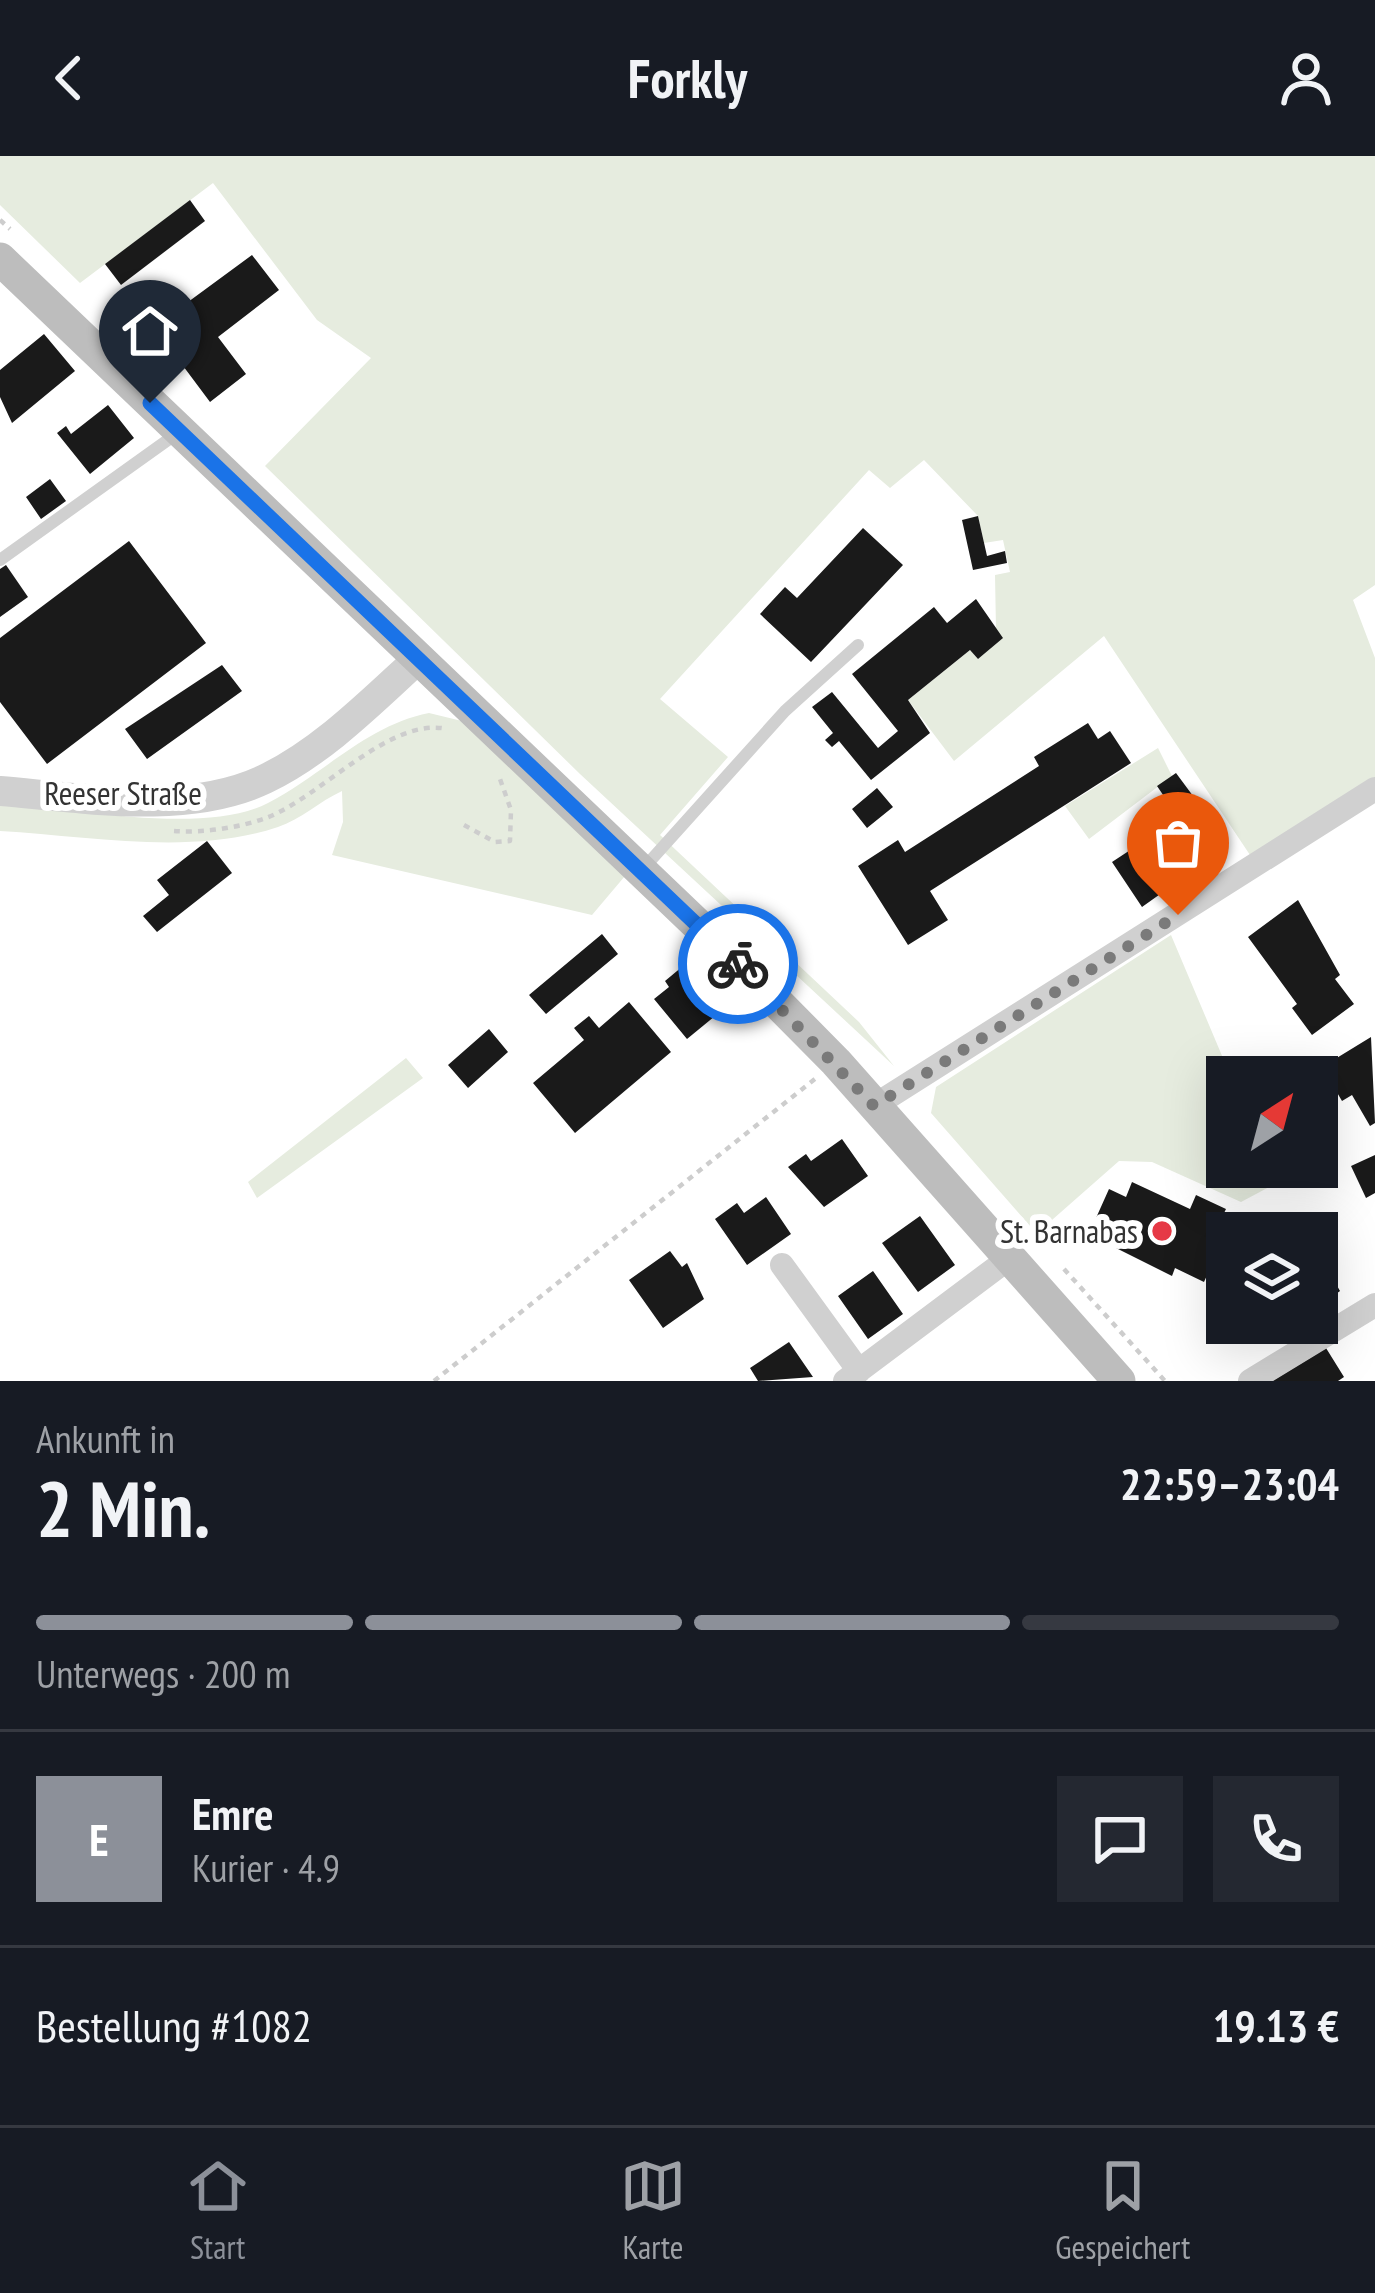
<!DOCTYPE html>
<html lang="de">
<head>
<meta charset="utf-8">
<style>
	body { margin:0; font-family:"PT Sans Narrow",sans-serif; background:#242831; color:#f1f3f6; height:100vh; display:flex; flex-direction:column; font-size:45px; white-space:nowrap }
	* { box-sizing:border-box; margin:0 }
	p { font-size:39px; color:#9ea1a6 }
	.icon { flex:none; width:66px; height:66px; fill:none; stroke:currentColor; stroke-width:2; stroke-linecap:round; stroke-linejoin:round }
	.map { position:relative; height:1225px; overflow:hidden }
	.panel { display:flex; flex-direction:column; background:#171b24; flex:1 }
	.panel>* { flex:none }
	.needle { width:78px; rotate:36deg }
	.controls { position:absolute; left:1206px; top:900px; display:grid; gap:24px }
	.controls a { display:grid; place-items:center; width:132px; height:132px; border-radius:0px; background:#171b24; box-shadow:0 12px 48px #0002; font-size:60px }
	.pin { position:absolute; display:grid; place-items:center; width:102px; height:102px; color:#fff; margin:-123px -51px; border-radius:50% 50% 50% 0; rotate:-45deg; box-shadow:0 0 12px #0007 }
	.pin .icon { rotate:45deg }
	.courier { position:absolute; display:grid; place-items:center; width:120px; height:120px; margin:-60px; border:9px solid #1a73e8; border-radius:50%; background:#fff; color:#222; box-shadow:0 3px 15px #0007 }
	.head em { font-style:normal; font-weight:600 }
	.head div { display:flex; flex-direction:column-reverse }
	.head { display:flex; align-items:center; justify-content:space-between; height:204px; padding:0 36px }
	h1 { font-size:78px; font-weight:600; line-height:90px }
	.bar { display:grid; grid-template-columns:repeat(4,1fr); gap:18px 12px; align-content:center; height:144px; padding:0 36px }
	.bar i { height:15px; border-radius:9px; background:#363941 }
	.bar .current { background:#8c9099 }
	.bar p { grid-column:span 4 }
	.line { display:flex; align-items:center; gap:30px; padding:0 36px; border-top:3px solid #363941 }
	.line div { flex:1 }
	.round { display:grid; place-items:center; flex:none; width:126px; height:126px; border-radius:0px; background:#242831 }
	header { display:flex; justify-content:space-between; align-items:center; height:156px; padding:0 36px; background:#171b24; font-size:54px; font-weight:600 }
	.tab-bar { display:flex; justify-content:space-around; align-items:center; height:168px; border-top:3px solid #363941; background:#171b24; font-size:33px; color:#9ea1a6 }
	.tab-bar a { display:grid; justify-items:center; gap:6px }
	.tab-bar .current { color:#8c9099 }
	.map>svg:first-child { display:block }
</style>
</head>
<body>
<header><svg class="icon" aria-label="back" viewBox="0 0 24 24"><path d="M15 5l-7 7 7 7"/></svg>Forkly<svg class="icon" aria-label="person" viewBox="0 0 24 24"><circle cx="12" cy="8" r="4"/><path d="M4 21q1-7 8-7t8 7"/></svg></header>
<div class="map">
<svg width="1375" height="1225" viewBox="0 0 1375 1225">
	<rect width="100%" height="100%" fill="#fff"/>
	<path fill="#e6ecdf" d="M0,0h1375v429l-22,15 22,58v121l-123,79 -148,-222 -150,125 -46,-61 62,-50 8,9 24,-21 -6,-8 -1,-55 15,-3 -7,-32 -19,3 -6,-27 -54,-56 -34,28 -21,-18 -209,229 68,58 -68,78 199,187 35,44 -314,-292 -315,-308 106,-108 -54,-38 -104,-137 -133,100 -80,-78z
		M429,557l37,9 159,154 -33,39 -260,-60 11,-33 -1,-31c-22,10 -42,29 -64,36 -85,29 -190,9 -278,4v-28c72,5 204,33 268,0 56,-29 99,-78 161,-90z
		M1158,592l14,28 -83,63 -24,-33z
		M1171,779l60,142 -4,90h41l7,17 -34,18 -89,-40 -33,-1 -75,66h-13l-100,-114 5,-26z
		M406,902l17,20 -166,120 -9,-16z"/>
	<path fill="#1a1a1a" d="M190,44l15,21 -84,64 -16,-21z
		M252,99l27,35 -61,47 28,37 -36,28 -56,-75z
		M44,178l31,37 -63,52 -12,-26v-27z
		M108,249l26,33 -44,36 -33,-41 9,-7 5,8z
		M50,323l16,22 -25,18 -15,-22z
		M978,360l9,40 18,-5 2,12 -34,7 -11,-50z
		M863,372l40,37 -92,97 -51,-48 25,-27 12,11z
		M129,385l77,102 -159,121 -47,-62v-64z
		M6,409l22,32 -28,20v-48z
		M976,443l27,39 -25,21 -8,-9 -62,50 22,33 -59,47 -32,-39 -7,6 -7,-7 8,-7 -21,-26 20,-15 46,56 20,-17 -46,-57 82,-67 13,16z
		M222,509l20,26 -95,68 -22,-30z
		M1088,567l10,16 12,-8 21,32 -201,128 18,29 -40,25 -50,-79 40,-26 7,12 134,-86 -5,-9z
		M1176,617l20,27 -20,14 -19,-28z
		M877,632l16,19 -26,21 -15,-19z
		M1192,665l23,34 -73,52 -30,-45 35,-23 6,9z
		M207,685l25,32 -75,59 -14,-16 26,-21 -12,-15z
		M1298,744l42,75 -5,4 19,25 -42,31 -20,-27 5,-4 -49,-67z
		M602,778l16,20 -72,60 -17,-19z
		M689,805l37,46 -39,32 -33,-40 15,-12 -4,-6z
		M629,846l42,50 -96,81 -42,-50 51,-43 -10,-12 15,-12 10,12z
		M489,873l19,23 -40,36 -20,-23z
		M1371,881l4,86 -5,3 -18,-31 -10,6 -20,-34z
		M842,983l26,37 -44,31 -36,-40 18,-13 5,7z
		M1375,999v38l-9,5 -15,-32z
		M1132,1026l58,27 6,-14 30,14 -14,29 10,4 -18,40 -29,-14 -3,8 -68,-34 8,-17 -16,-7 13,-29 17,8z
		M766,1041l25,37 -44,31 -32,-46 22,-16 7,10z
		M920,1060l35,49 -37,27 -36,-49z
		M670,1095l12,16 5,-4 17,36 -41,29 -34,-48z
		M1317,1108l14,24 5,-4 4,7 -23,17z
		M873,1115l30,43 -35,25 -30,-43z
		M789,1186l24,35 -55,4 -8,-13z
		M1326,1192l18,29 -6,4h-66z"/>
	<g fill="none" stroke-linecap="round" stroke-linejoin="round">
		<path stroke="#cdcdcd" stroke-width="4.5" stroke-dasharray="6 6" stroke-linecap="butt" d="M0,64l10,9
			M464,669l31,17 15,-1 1,-31 -11,-31
			M174,675c29,2 64,-3 92,-13 54,-20 124,-102 181,-89
			M1064,1113l101,112
			M434,1225l381,-302"/>
		<path stroke="#d0d0d0" stroke-width="12" d="M0,404l179,-128
			M642,714l143,-159 73,-66"/>
		<path stroke="#d0d0d0" stroke-width="24" d="M874,950l501,-317
			M782,1109l77,106
			M845,1225l163,-122
			M1250,1225l125,-76"/>
		<path stroke="#d0d0d0" stroke-width="30" d="M0,635c82,7 188,25 265,-12 57,-27 107,-78 153,-120"/>
		<path stroke="#bdbdbd" stroke-width="33" d="M0,103l745,711 91,92 283,319"/>
	</g>
	<g fill="none" stroke-linecap="round" stroke-linejoin="round">
		<path stroke="#7a7a7a" stroke-width="12" stroke-dasharray="0 21.6" d="M738,808l136,142 304,-191"/>
		<path stroke="#1a73e8" stroke-width="15" d="M150,247l588,561"/>
	</g>
	<circle fill="#e63946" stroke="#fff" stroke-width="4.5" cx="1162" cy="1075" r="12"/>
	<g text-anchor="middle" stroke-width="12" stroke-linejoin="round" paint-order="stroke">
		<g font-size="33" fill="#333" stroke="#fff">
			<text x="123" y="649">Reeser Straße</text>
		</g>
		<g font-size="33" fill="#333" stroke="#fff" text-anchor="end">
			<text x="1138" y="1087">St. Barnabas</text>
		</g>
	</g>
</svg>
<div class="controls">
<a><svg class="needle" viewBox="-14 -14 28 28"><path d="M0-13l5 13h-10z" fill="#e53935"/><path d="M0 13l5-13h-10z" fill="#9ea1a6"/></svg></a>
<a><svg class="icon" aria-label="layers" viewBox="0 0 24 24"><path d="M12 4l9 5-9 5-9-5zM3 14l9 5 9-5"/></svg></a>
</div>
<div class="pin" style="left:1178px;top:759px;background:#ea580c"><svg class="icon" aria-label="bag" viewBox="0 0 24 24"><path d="M5 8h14l-1 12H6zM9 8a3 3 0 0 1 6 0"/></svg></div>
<div class="pin" style="left:150px;top:247px;background:#1f2937"><svg class="icon" aria-label="home" viewBox="0 0 24 24"><path d="M3 11l9-7 9 7M6 9v11h12V9"/></svg></div>
<div class="courier" style="left:738px;top:808px"><svg class="icon" aria-label="bike" viewBox="0 0 24 24"><circle cx="6" cy="16" r="4"/><circle cx="18" cy="16" r="4"/><path d="M6 16l4-8h5l3 8M10 8l3 8H6M13 5h3"/></svg></div>
</div>
<section class="panel">
<div class="head"><div><h1>2 Min.</h1><p>Ankunft in</p></div><em>22:59–23:04</em></div>
<div class="bar"><i class="current"></i><i class="current"></i><i class="current"></i><i></i><p>Unterwegs · 200 m</p></div>
<div class="line" style="height:216px"><b class="round" style="background:#8c9099;color:#fff">E</b><div><b>Emre</b><p>Kurier · 4.9</p></div><a class="round"><svg class="icon" aria-label="chat" viewBox="0 0 24 24"><path d="M4 5h16v11H9l-5 4z"/></svg></a><a class="round"><svg class="icon" aria-label="phone" viewBox="0 0 24 24"><path d="M5 4h4l2 5-3 2q2 4 5 5l2-3 5 2v4C11 20 4 13 5 4z"/></svg></a></div>
<div class="line" style="height:156px"><div>Bestellung #1082</div><b>19.13 €</b></div>
</section>
<nav class="tab-bar">
<a class="current"><svg class="icon" aria-label="home" viewBox="0 0 24 24"><path d="M3 11l9-7 9 7M6 9v11h12V9"/></svg>Start</a>
<a><svg class="icon" aria-label="map" viewBox="0 0 24 24"><path d="M3 6l6-2 6 2 6-2v14l-6 2-6-2-6 2zM9 4v14M15 6v14"/></svg>Karte</a>
<a><svg class="icon" aria-label="saved" viewBox="0 0 24 24"><path d="M7 4h10v16l-5-4-5 4z"/></svg>Gespeichert</a>
</nav>
</body>
</html>
